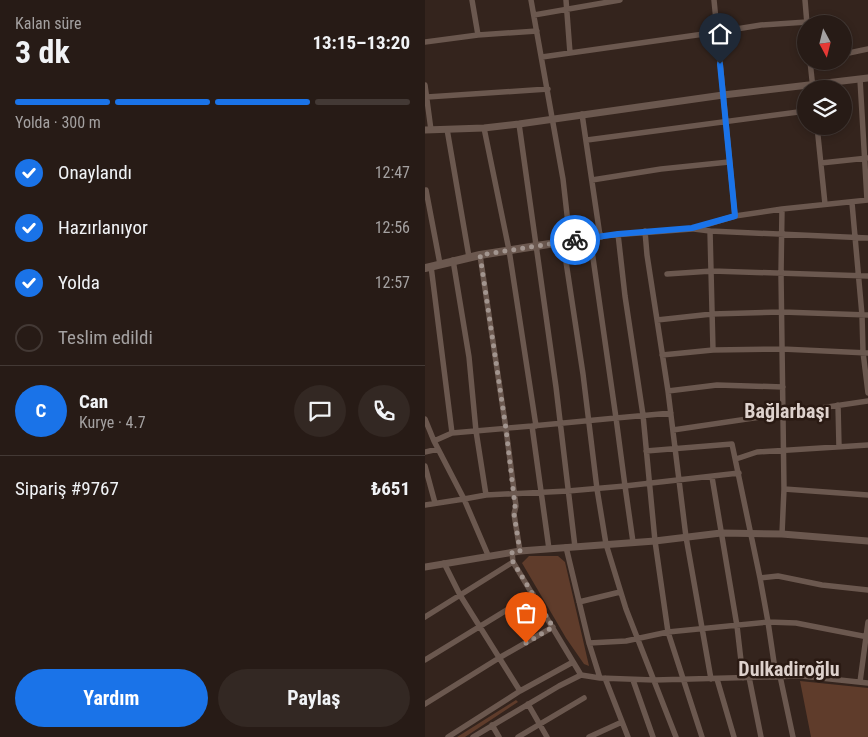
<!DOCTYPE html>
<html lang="tr">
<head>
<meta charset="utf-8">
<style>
	body { margin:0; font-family:"Roboto Condensed",sans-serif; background:#332823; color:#f1f3f6; height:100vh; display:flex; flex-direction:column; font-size:19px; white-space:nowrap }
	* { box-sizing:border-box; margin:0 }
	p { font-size:16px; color:#a4a1a1 }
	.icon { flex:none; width:28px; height:28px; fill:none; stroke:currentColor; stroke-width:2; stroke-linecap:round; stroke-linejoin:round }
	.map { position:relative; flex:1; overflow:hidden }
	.details { display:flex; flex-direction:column; background:#271b16; width:425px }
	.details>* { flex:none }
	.needle { width:32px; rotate:173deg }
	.tools { position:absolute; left:372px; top:15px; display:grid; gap:10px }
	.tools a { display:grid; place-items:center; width:55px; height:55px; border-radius:50%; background:#271b16; box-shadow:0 2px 8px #0003,0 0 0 1px #433935; font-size:25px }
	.pin { position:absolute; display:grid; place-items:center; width:42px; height:42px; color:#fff; margin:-51px -21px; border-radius:50% 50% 50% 0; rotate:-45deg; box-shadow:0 0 5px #0007 }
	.pin .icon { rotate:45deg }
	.courier { position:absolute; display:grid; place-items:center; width:50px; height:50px; margin:-25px; border:4px solid #1a73e8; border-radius:50%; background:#fff; color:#222; box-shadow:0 1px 6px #0007 }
	.headline em { font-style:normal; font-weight:700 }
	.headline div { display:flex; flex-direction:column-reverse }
	.headline { display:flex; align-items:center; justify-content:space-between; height:85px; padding:0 15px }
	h1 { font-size:32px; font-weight:700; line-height:38px }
	.bar { display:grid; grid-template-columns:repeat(4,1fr); gap:8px 5px; align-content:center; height:60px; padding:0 15px }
	.bar i { height:6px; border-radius:4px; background:#433935 }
	.bar .on { background:#1a73e8 }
	.bar p { grid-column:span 4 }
	.line { display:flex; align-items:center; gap:12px; padding:0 15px; border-top:1px solid #433935 }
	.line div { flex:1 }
	.round { display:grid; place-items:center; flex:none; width:52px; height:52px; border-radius:26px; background:#332823 }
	ol { padding:0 15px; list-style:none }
	li { display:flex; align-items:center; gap:15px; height:55px }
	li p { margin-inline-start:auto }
	li .icon { padding:5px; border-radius:50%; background:#1a73e8; color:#fff; stroke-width:4 }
	li:last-child { color:#a4a1a1 }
	li i { width:28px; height:28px; border:2px solid #433935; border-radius:50% }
	.action { display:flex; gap:10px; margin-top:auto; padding:10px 15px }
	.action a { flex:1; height:58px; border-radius:30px; background:#1a73e8; color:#fff; font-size:20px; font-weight:700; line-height:58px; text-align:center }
	.action a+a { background:#332823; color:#f1f3f6 }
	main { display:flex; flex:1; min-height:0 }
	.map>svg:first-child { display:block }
</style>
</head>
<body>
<main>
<section class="details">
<div class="headline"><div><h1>3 dk</h1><p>Kalan süre</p></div><em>13:15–13:20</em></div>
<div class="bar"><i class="on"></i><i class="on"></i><i class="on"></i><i></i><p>Yolda · 300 m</p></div>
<ol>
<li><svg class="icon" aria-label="check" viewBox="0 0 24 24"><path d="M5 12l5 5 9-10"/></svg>Onaylandı<p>12:47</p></li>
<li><svg class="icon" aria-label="check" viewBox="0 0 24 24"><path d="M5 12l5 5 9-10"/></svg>Hazırlanıyor<p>12:56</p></li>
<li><svg class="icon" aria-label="check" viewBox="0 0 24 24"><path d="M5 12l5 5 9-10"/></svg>Yolda<p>12:57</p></li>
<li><i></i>Teslim edildi</li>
</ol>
<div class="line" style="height:90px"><b class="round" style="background:#1a73e8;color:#fff">C</b><div><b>Can</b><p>Kurye · 4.7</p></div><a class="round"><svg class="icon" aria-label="chat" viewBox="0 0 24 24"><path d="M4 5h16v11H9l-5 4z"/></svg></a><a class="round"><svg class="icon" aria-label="phone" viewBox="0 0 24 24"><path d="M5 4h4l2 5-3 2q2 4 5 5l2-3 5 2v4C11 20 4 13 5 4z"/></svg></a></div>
<div class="line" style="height:65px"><div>Sipariş #9767</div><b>₺651</b></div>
<div class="action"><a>Yardım</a><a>Paylaş</a></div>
</section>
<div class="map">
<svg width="443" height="737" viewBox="0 0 443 737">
	<rect width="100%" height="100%" fill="#34241d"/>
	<path fill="#5f3c2b" d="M104,556h29l7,6 24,104 -5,-2 -18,-26 -44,-75z
		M375,681l68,7v49h-57z
		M91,700l2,2 -53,35h-8z"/>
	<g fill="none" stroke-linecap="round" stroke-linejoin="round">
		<path stroke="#6b584f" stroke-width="5.5" d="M47,0l6,35 59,-4
			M106,0l32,179 7,62
			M289,0l21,216
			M380,0l2,24
			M109,15l86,-15
			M0,42l53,-7
			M145,53l148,-21 43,-7 46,-3
			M419,54l24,-5
			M117,57l28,-4 -4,-53
			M385,61l3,28
			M435,79l7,121
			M0,85l6,45
			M2,97l121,-8
			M157,114l18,122 92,-7 43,-13 47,-7 86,-9
			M94,124l37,263 19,160
			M392,126l8,78
			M59,128l25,122 27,176
			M22,129l22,128
			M162,140l219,-29
			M396,163l47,-5
			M167,180l69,-11 68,-7
			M1,190l14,74
			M427,203l10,112 1,37 5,41
			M357,209l-1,65 3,215 84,6
			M269,229l16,2 3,119
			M220,231l2,24 21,136 18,146 25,142
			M285,231l158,7
			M193,234l7,62 18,119 12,126 13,91 34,105
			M138,242l20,132 14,115 9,55 20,65 50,128
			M55,255l26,174 10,77 -2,8 6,37
			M28,260l16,97 7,74 10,64
			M6,266l21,167
			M242,274l45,-3 156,5
			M232,320l55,-6 70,-2 86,3
			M237,355l51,-5 69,-1 86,4
			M243,391l49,-6 66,2
			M413,405l1,42
			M0,419l9,22 18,-8 80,-7
			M248,430l195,-29
			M9,441l30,58 22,-4 82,-4 57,-5 -9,-68 55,-5
			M221,451l86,-7 28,134 18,-2 44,9 46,5
			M0,452l13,-3
			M311,459l21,-7 111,-7
			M0,466l10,37
			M287,477l25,149 6,52
			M0,505l39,-6 24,56
			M357,534l2,-45
			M208,542l-8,-56 114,-13
			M141,547l23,96 11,35
			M124,549l-17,-123 84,-8 -26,-181
			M87,552l1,10 68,113 19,3 54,2 148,-4 66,7
			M19,563l16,32 60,96
			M335,578l8,44 28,1 72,14
			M154,602l41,-10
			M0,617l88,-55
			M164,643l37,-2 42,-9 100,-10 8,54
			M0,660l108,-66
			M355,676l13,61
			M324,677l12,60
			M180,678l23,59
			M292,679l17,58
			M208,680l20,57
			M435,682l8,-60
			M0,704l74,-46 54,-31
			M103,704l19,33
			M67,725l7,12
			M23,737l72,-46 53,-29
			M48,737l86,-51 22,-11
			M93,737l66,-39
			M164,737l33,-15"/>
		<path stroke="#6b584f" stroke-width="7" d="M0,130l59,-2 35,-4 204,-29 145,-17
			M0,567l95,-16 135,-10 66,-8 61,1 86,7"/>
		<path stroke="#6b584f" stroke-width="8" d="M0,268l55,-13 120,-19"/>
	</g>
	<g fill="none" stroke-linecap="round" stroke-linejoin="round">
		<path stroke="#a2958f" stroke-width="5" stroke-dasharray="0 9" d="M101,643l27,-16 -40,-65 -1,-10 8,-1 -6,-37 1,-8 -9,-77 -26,-174 95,-15"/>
		<path stroke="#1a73e8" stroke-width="6" d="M150,240l43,-6 74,-6 43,-12 -15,-152"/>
	</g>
	<g text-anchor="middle" stroke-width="5" stroke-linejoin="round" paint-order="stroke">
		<g font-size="20" font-weight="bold" fill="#ded2cd" stroke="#2a1a13">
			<text x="362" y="418">Bağlarbaşı</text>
			<text x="364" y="676">Dulkadiroğlu</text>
		</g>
	</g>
</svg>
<div class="tools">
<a><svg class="needle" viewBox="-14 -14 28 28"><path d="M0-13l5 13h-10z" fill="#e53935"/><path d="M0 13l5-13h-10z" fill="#a4a1a1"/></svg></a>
<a><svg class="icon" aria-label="layers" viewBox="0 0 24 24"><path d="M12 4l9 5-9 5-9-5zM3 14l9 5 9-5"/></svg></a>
</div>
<div class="pin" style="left:101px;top:643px;background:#ea580c"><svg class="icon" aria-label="bag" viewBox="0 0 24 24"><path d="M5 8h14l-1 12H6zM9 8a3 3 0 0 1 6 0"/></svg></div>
<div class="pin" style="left:295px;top:64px;background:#1f2937"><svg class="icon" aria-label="home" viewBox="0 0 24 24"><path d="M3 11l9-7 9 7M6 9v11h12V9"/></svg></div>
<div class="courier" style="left:150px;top:240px"><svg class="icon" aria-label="bike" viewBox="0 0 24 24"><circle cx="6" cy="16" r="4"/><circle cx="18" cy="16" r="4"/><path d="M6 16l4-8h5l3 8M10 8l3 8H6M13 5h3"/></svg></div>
</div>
</main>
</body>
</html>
